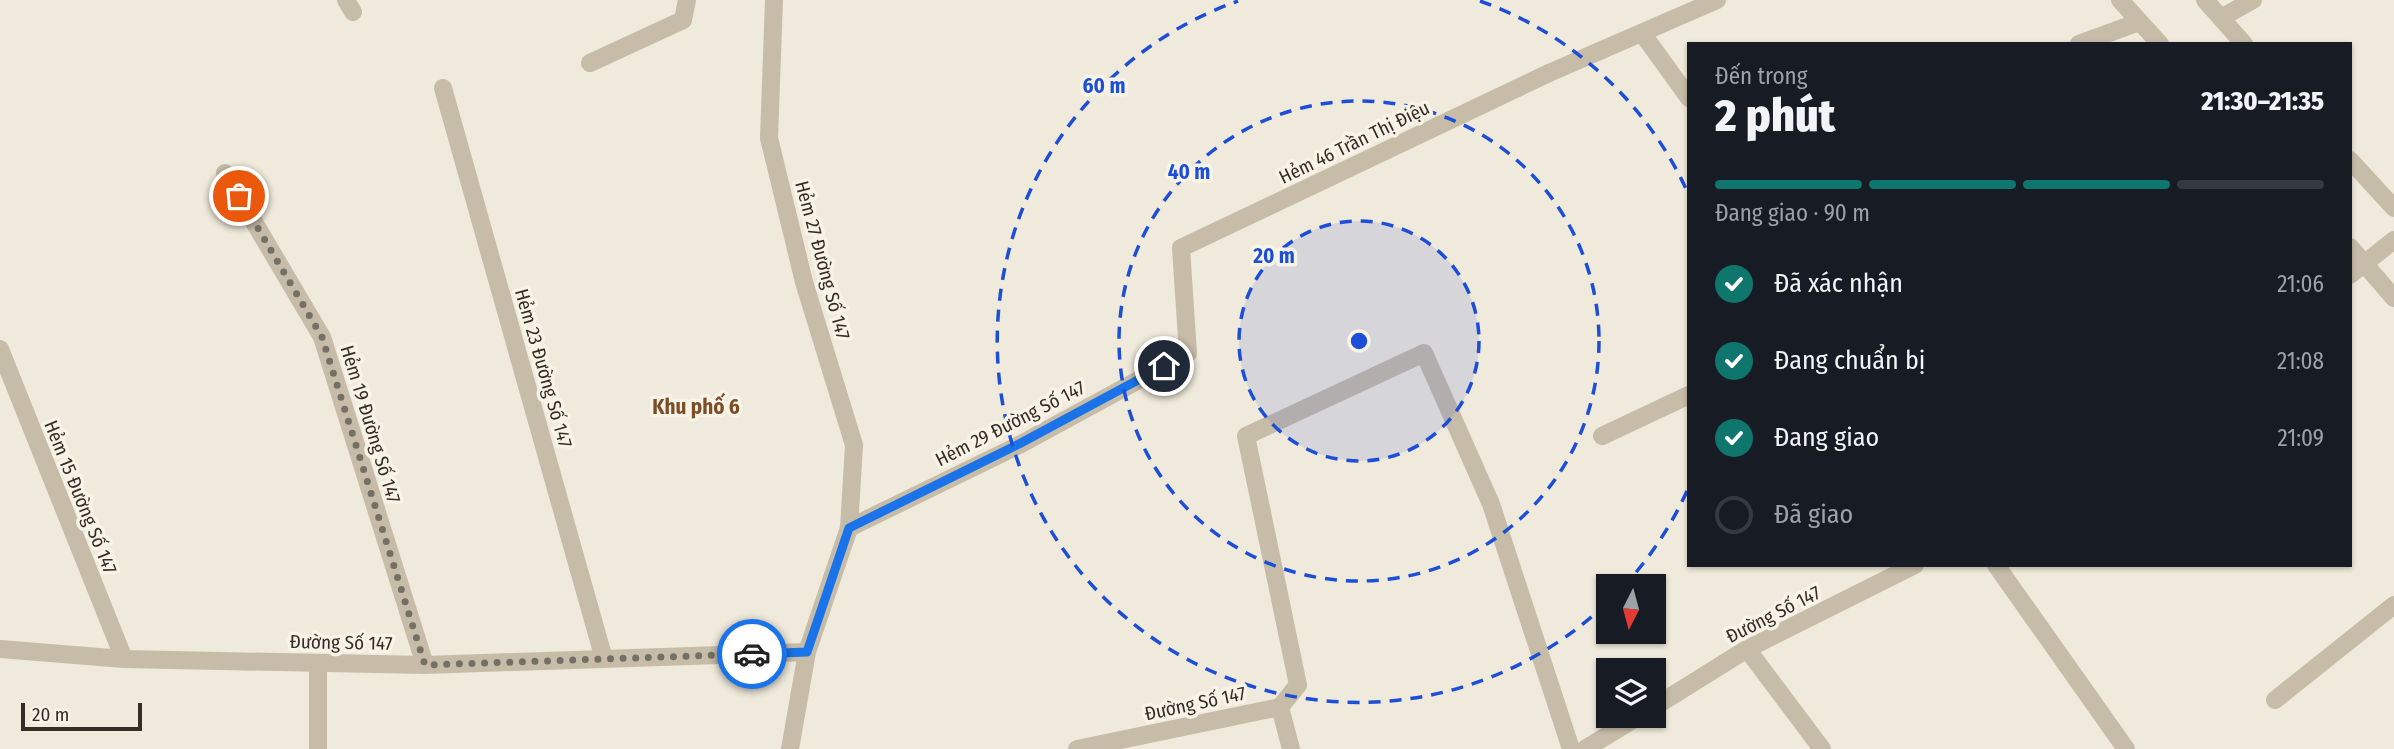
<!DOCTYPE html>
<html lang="vi">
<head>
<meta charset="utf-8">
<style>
	body { margin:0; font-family:"Fira Sans Condensed",sans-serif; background:#20242c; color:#f1f3f6; height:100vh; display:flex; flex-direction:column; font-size:26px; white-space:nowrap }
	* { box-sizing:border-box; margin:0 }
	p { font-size:23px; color:#9ea1a6 }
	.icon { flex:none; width:38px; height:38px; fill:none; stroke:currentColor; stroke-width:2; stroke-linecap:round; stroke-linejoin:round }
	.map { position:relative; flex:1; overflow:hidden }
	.sheet { position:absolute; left:1687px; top:42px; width:665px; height:525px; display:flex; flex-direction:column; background:#171b24; border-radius:0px; box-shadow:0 2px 5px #0004 }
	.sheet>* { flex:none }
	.needle { width:46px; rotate:186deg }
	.fabs { position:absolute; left:1596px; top:574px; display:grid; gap:14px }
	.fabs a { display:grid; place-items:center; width:70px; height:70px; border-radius:0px; background:#171b24; box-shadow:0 2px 5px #0004; font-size:35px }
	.scale { position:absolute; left:21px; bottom:18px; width:121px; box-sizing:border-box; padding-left:7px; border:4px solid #342e27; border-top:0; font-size:19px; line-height:24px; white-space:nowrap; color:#342e27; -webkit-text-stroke:5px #f7f3e7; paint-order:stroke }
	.pin { position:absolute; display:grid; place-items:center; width:60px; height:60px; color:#fff; margin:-30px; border:4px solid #fff; border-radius:50%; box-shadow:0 2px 7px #0007 }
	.courier { position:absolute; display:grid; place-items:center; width:70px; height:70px; margin:-35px; border:5px solid #1a73e8; border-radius:50%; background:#fff; color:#222; box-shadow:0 2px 9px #0007 }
	.overview em { font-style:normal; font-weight:800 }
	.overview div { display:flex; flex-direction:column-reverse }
	.overview { display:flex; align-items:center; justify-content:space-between; height:119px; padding:0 28px }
	h1 { font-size:46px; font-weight:800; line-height:52px }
	.bar { display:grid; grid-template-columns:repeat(4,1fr); gap:10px 7px; align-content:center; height:84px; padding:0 28px }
	.bar i { height:9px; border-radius:5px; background:#363941 }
	.bar .on { background:#0f766e }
	.bar p { grid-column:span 4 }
	ol { padding:0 28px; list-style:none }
	li { display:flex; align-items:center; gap:21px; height:77px }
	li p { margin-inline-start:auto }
	li .icon { padding:7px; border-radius:50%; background:#0f766e; color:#fff; stroke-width:4 }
	li:last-child { color:#9ea1a6 }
	li i { width:38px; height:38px; border:4px solid #363941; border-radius:50% }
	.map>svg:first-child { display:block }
</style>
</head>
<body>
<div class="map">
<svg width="2394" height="749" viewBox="0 0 2394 749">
	<rect width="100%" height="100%" fill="#efeadb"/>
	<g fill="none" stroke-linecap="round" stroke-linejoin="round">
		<path stroke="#c6bca8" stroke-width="18" d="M2221,18l32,-18
			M590,63l93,-43 4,-20
			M1602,436l87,-41
			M1996,565l130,184"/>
		<path stroke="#c6bca8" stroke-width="18" d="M346,0l7,12
			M774,0l-5,138 35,144 50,163 -5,83 -42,124
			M2120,0l40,44
			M2205,0l39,44
			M1642,33l47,65
			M2079,44l60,-22
			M443,88l161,571
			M2350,160l44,48
			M225,173l97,164 103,328
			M2350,247l44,51
			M2350,275l44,-35
			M0,349l124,310
			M849,528l170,-83 169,-92 -7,-105 368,-175 168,-73
			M0,649l124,10 301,6 382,-13 -17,97
			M1747,649l75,100
			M2275,700l119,-95
			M1280,707l18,-22 -52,-249 178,-83 67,151 80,245
			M1654,707l93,-58 168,-84
			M318,749v-86
			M1077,749l203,-42 11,42
			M1585,749l54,-33"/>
	</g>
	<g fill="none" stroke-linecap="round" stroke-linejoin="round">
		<path stroke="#757066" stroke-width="7" stroke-dasharray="0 12.6" d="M239,196l83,141 103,328 327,-11"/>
		<path stroke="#1a73e8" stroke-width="9" d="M752,654l55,-2 42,-124 170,-84 145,-78"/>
	</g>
	<circle cx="1359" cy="341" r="120" fill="#1d4ed8" fill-opacity=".12"/>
	<g fill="none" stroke="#1d4ed8" stroke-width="3.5" stroke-dasharray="12 9">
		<circle cx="1359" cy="341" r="120"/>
		<circle cx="1359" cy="341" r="240"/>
		<path d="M1687 491A361 361 0 0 1 1625 585M1607 603A361 361 0 1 1 1238 1M1480 1A361 361 0 0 1 1687 191"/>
	</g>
	<g text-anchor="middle" stroke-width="7" stroke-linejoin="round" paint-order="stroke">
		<g font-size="19" fill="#342e27" stroke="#f7f3e7">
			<text transform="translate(1354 142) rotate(-26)" y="7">Hẻm 46 Trần Thị Điệu</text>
			<text transform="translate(823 260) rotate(75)" y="7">Hẻm 27 Đường Số 147</text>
			<text transform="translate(544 368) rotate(74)" y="7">Hẻm 23 Đường Số 147</text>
			<text transform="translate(1010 423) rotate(-27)" y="7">Hẻm 29 Đường Số 147</text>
			<text transform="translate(371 424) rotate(73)" y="7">Hẻm 19 Đường Số 147</text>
			<text transform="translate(81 497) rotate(68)" y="7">Hẻm 15 Đường Số 147</text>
			<text transform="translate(1773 614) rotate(-27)" y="7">Đường Số 147</text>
			<text transform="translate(341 642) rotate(1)" y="7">Đường Số 147</text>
			<text transform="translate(1195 703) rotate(-12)" y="7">Đường Số 147</text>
		</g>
		<g font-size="21" font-weight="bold" fill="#7c4e27" stroke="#f7f3e7">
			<text x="696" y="414">Khu phố 6</text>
		</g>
	</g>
	<circle cx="1359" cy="341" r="10" fill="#1d4ed8" stroke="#f7f3e7" stroke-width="3.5"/>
	<g font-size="21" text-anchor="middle" font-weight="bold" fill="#1d4ed8" stroke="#f7f3e7" stroke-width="7" stroke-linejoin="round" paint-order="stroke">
		<text x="1104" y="93">60 m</text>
		<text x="1189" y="179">40 m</text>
		<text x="1274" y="263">20 m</text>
	</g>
</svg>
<div class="fabs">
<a><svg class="needle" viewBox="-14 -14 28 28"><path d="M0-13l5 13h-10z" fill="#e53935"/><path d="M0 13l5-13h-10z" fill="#9ea1a6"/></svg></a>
<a><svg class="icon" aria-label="layers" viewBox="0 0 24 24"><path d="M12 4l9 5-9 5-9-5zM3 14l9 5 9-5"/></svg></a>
</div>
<div class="scale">20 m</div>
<div class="pin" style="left:239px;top:196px;background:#ea580c"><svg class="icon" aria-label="bag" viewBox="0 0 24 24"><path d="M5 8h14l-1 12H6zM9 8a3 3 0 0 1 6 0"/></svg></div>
<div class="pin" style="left:1164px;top:366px;background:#1f2937"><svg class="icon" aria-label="home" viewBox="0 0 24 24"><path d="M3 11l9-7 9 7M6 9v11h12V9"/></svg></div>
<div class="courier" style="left:752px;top:654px"><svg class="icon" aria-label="car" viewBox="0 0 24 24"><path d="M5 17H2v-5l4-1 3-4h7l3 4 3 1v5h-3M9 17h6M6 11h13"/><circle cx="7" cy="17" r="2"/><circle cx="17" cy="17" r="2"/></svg></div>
<section class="sheet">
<div class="overview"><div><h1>2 phút</h1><p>Đến trong</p></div><em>21:30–21:35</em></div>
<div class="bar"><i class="on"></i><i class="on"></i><i class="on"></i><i></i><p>Đang giao · 90 m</p></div>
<ol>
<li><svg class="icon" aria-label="check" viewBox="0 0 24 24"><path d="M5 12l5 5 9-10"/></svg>Đã xác nhận<p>21:06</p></li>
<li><svg class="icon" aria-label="check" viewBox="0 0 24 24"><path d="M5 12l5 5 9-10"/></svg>Đang chuẩn bị<p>21:08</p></li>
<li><svg class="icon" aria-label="check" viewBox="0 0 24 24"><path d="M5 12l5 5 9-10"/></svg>Đang giao<p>21:09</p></li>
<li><i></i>Đã giao</li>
</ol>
</section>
</div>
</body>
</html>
